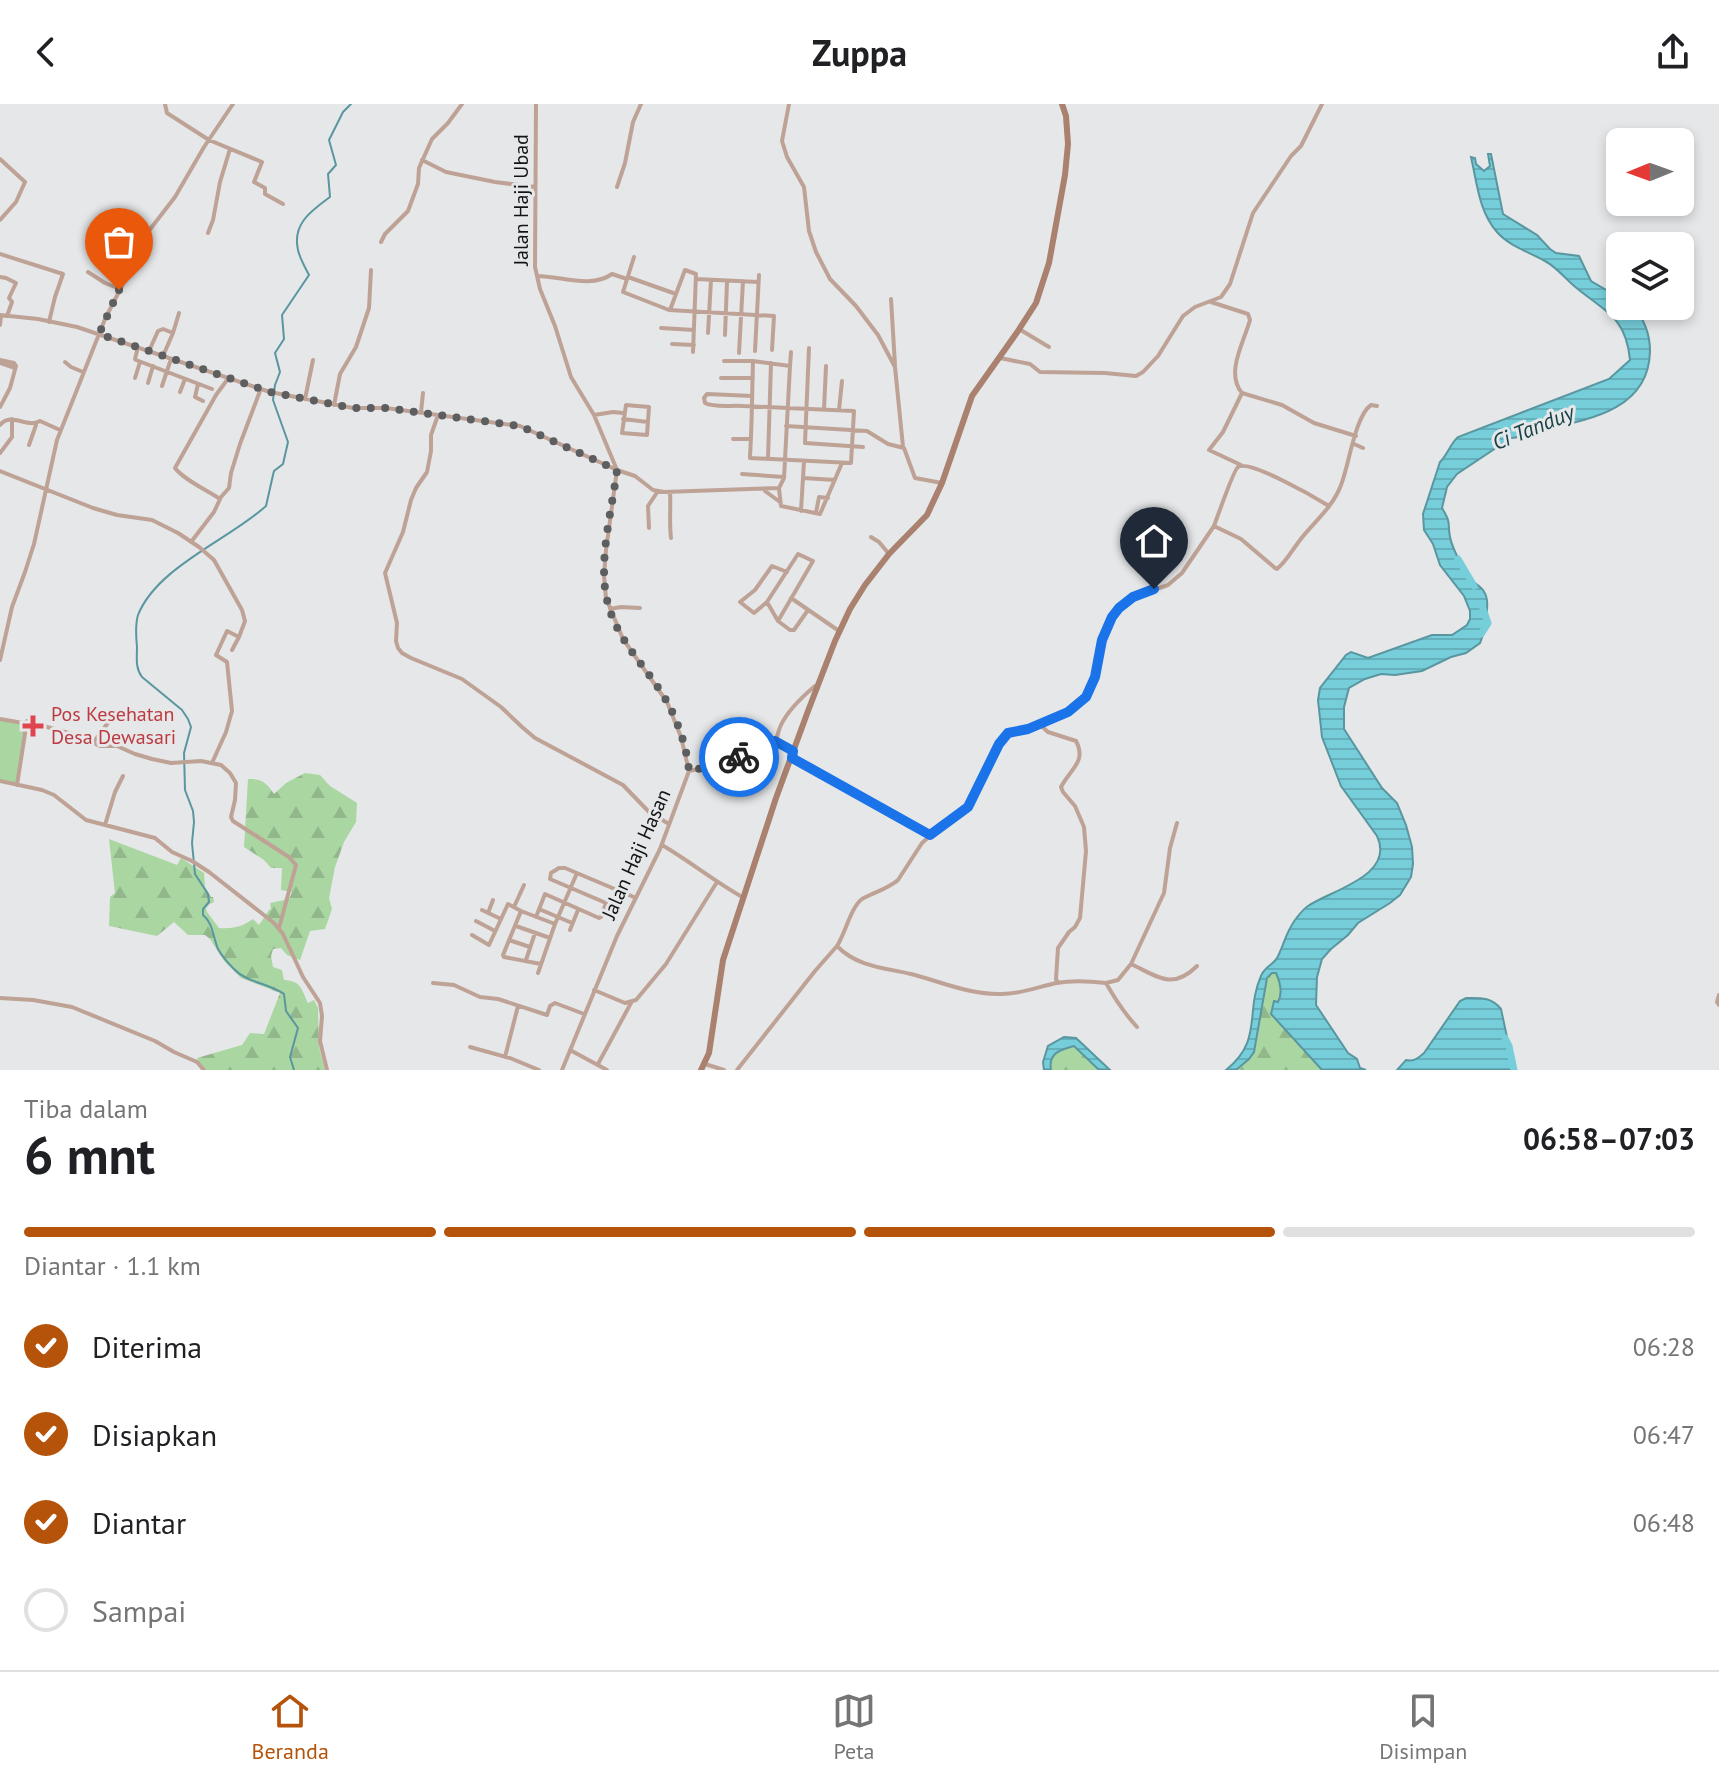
<!DOCTYPE html>
<html lang="id">
<head>
<meta charset="utf-8">
<style>
	body { margin:0; font-family:"PT Sans",sans-serif; background:#f2f2f2; color:#202124; height:100vh; display:flex; flex-direction:column; font-size:30px; white-space:nowrap }
	* { box-sizing:border-box; margin:0 }
	p { font-size:26px; color:#757577 }
	.icon { flex:none; width:44px; height:44px; fill:none; stroke:currentColor; stroke-width:2; stroke-linecap:round; stroke-linejoin:round }
	.map { position:relative; height:966px; overflow:hidden }
	.sheet { display:flex; flex-direction:column; background:#fff; flex:1 }
	.sheet>* { flex:none }
	.needle { width:52px; rotate:269deg }
	.fabs { position:absolute; left:1606px; top:24px; display:grid; gap:16px }
	.fabs a { display:grid; place-items:center; width:88px; height:88px; border-radius:12px; background:#fff; box-shadow:0 4px 12px #0003; font-size:40px }
	.pin { position:absolute; display:grid; place-items:center; width:68px; height:68px; color:#fff; margin:-82px -34px; border-radius:50% 50% 50% 0; rotate:-45deg; box-shadow:0 0 8px #0007 }
	.pin .icon { rotate:45deg }
	.courier { position:absolute; display:grid; place-items:center; width:80px; height:80px; margin:-40px; border:6px solid #1a73e8; border-radius:50%; background:#fff; color:#222; box-shadow:0 2px 10px #0007 }
	.headline em { font-style:normal; font-weight:700 }
	.headline div { display:flex; flex-direction:column-reverse }
	.headline { display:flex; align-items:center; justify-content:space-between; height:136px; padding:0 24px }
	h1 { font-size:52px; font-weight:700; line-height:60px }
	.bar { display:grid; grid-template-columns:repeat(4,1fr); gap:12px 8px; align-content:center; height:96px; padding:0 24px }
	.bar i { height:10px; border-radius:6px; background:#e0e0e0 }
	.bar .on { background:#b45309 }
	.bar p { grid-column:span 4 }
	ol { padding:0 24px; list-style:none }
	li { display:flex; align-items:center; gap:24px; height:88px }
	li p { margin-inline-start:auto }
	li .icon { padding:8px; border-radius:50%; background:#b45309; color:#fff; stroke-width:4 }
	li:last-child { color:#757577 }
	li i { width:44px; height:44px; border:4px solid #e0e0e0; border-radius:50% }
	header { display:flex; justify-content:space-between; align-items:center; height:104px; padding:0 24px; background:#fff; font-size:36px; font-weight:700 }
	.menu { display:flex; justify-content:space-around; align-items:center; height:112px; border-top:2px solid #e0e0e0; background:#fff; font-size:22px; color:#757577 }
	.menu a { display:grid; justify-items:center; gap:4px }
	.menu .on { color:#b45309 }
	.map>svg:first-child { display:block }
</style>
</head>
<body>
<header><svg class="icon" aria-label="back" viewBox="0 0 24 24"><path d="M15 5l-7 7 7 7"/></svg>Zuppa<svg class="icon" aria-label="share" viewBox="0 0 24 24"><path d="M12 15V3M7 8l5-5 5 5M5 13v7h14v-7"/></svg></header>
<div class="map">
<svg width="1719" height="966" viewBox="0 0 1719 966">
	<defs>
		<pattern id="forest-firs" width="22" height="20" patternUnits="userSpaceOnUse" patternTransform="scale(2)"><rect width="22" height="20" fill="#aad6a2"/><path d="M5 1l3.5 6h-7zM16 11l3.5 6h-7z" fill="#91b78b"/></pattern>
		<pattern id="water-rules" width="6" height="5" patternUnits="userSpaceOnUse" patternTransform="scale(2)"><rect width="6" height="5" fill="#77cedb"/><path d="M0 2.5h6" fill="none" stroke="#66b0bb"/></pattern>
	</defs>
	<rect width="100%" height="100%" fill="#e5e7e8"/>
	<path fill="url(#forest-firs)" d="M305,669l15,2 10,11 27,17 -1,19 -12,20 -9,25 -6,31 3,11 -7,20 -15,2 -10,29 -13,-5 -6,-7 -8,1 -2,7 2,11 9,3 2,10c17,1 17,8 24,23l6,-3 4,8 1,39 6,23h-124l-4,-12 45,-13 8,-12 14,1 16,-41 -39,-15 -17,-17 -14,-22 -5,-4h-17l-14,-13 -17,14 -48,-10 1,-29 5,-4 -6,-54 68,26 4,-7 23,15 1,14 6,10h2l1,5 -4,2 -4,4 1,4 12,16c13,1 23,-1 34,-9l6,6 10,-15 2,-1 -1,-6 19,-4 3,-7 -11,-2 1,-22h-11l-7,-8 -20,-13 4,-68c14,0 18,3 26,15l12,-11z
		M1272,869h4c4,10 7,20 2,30l-3,-2 -4,13 52,56h-87l13,-11 7,-15 10,-62z
		M1074,942l25,24h-48c-3,-17 9,-20 23,-24z"/>
	<path fill="#aad6a2" d="M0,616l26,5 -10,58 -16,-3z"/>
	<path fill="url(#water-rules)" stroke="#5996a0" stroke-width="2" d="M1488,50h3l12,60 34,21 13,14 6,4 23,3 12,25 29,17v8h13c11,13 17,28 17,45 -1,60 -63,69 -110,79 -10,2 -20,8 -29,8l-54,36 -10,13 -5,21c10,17 5,13 8,29 2,11 10,25 15,35 6,13 20,12 22,28 1,13 -2,31 -7,43l-14,10 -15,4 -29,14 -27,4 -14,-1 -16,5 -16,9 -5,19v22l38,59 15,15 9,22 6,22 1,17 -2,13 -11,18 -10,8 -32,20 -10,12 -17,14 -9,10 -5,18 -1,28 32,48 9,6 3,9 6,2h-44l-51,-56 3,-13 4,1c5,-9 2,-20 -2,-29h-4l-5,5 -13,74 -5,7 -13,11h-10c37,-29 19,-58 35,-94 3,-9 12,-11 16,-18 7,-13 8,-24 18,-38 4,-5 8,-11 13,-14 21,-15 88,-30 69,-70l-36,-50 -19,-49 -4,-37 2,-12 26,-33 5,-3 17,6 64,-23h20l15,-10 3,-6v-8l-6,-15 -24,-31 -7,-21 -9,-14 -1,-16 17,-52c8,-8 10,-18 18,-25l151,-58 21,-19c-4,-45 -27,-49 -57,-75 -10,-9 -17,-18 -28,-24 -16,-9 -36,-15 -48,-29 -18,-20 -20,-49 -26,-75l4,1 1,6 8,7 6,-5z
		M1466,894c15,0 25,-1 35,11l13,61h-117l9,-10c8,2 12,-2 18,-7l36,-52z
		M1064,933l12,1 34,32h-11l-25,-24c-14,4 -26,7 -23,24h-7l-1,-8 5,-16z"/>
	<g fill="none" stroke-linecap="round" stroke-linejoin="round">
		<path stroke="#5996a0" stroke-width="2" d="M294,966l-4,-13 8,-29 -12,-17 -2,-17c-15,-11 -37,-11 -50,-25 -6,-6 -12,-13 -16,-20 -5,-12 -5,-26 -15,-34v-6l6,-7 -1,-8 -13,-20 -3,-31 2,-21 -1,-11 -8,-21 -1,-37 7,-26 -3,-8 -6,-9 -40,-33c-7,-9 -5,-20 -5,-30 -1,-10 -2,-22 1,-32 19,-48 92,-76 128,-109l7,-31 1,-4 9,-7 5,-22 -15,-42 2,-15 5,-13 -5,-19 9,-14 -2,-24 27,-40c-4,-8 -9,-16 -11,-25 -6,-26 13,-39 32,-53l-2,-23 8,-9 -7,-25 14,-28 8,-8"/>
		<path stroke="#77cedb" stroke-width="7" d="M1458,455l16,27
			M1481,530l7,-11 -5,-14
			M1505,934l4,8 5,24"/>
		<path stroke="#bfa296" stroke-width="4" d="M165,0l2,9 42,27 53,22 -8,20 11,6v6l18,10
			M536,0l-1,163 5,22 15,37 16,51 23,38 23,55 -11,80 -2,26 2,22 17,41 44,63 14,35 8,34 -29,78 -43,87 -55,134
			M789,0l-7,37 5,16 17,30 5,44 7,21 14,27 26,27 22,29 17,32 8,80
			M0,55l25,23 -9,20 -16,18
			M422,56l24,12 49,10 40,5
			M617,83l8,-24 8,-41 8,-18
			M208,129l5,-13 7,-38 10,-33
			M127,134l12,6
			M381,138l4,-8 23,-23 10,-27 1,-16 13,-29 16,-16 14,-19
			M0,150l63,20 -8,23 -6,25
			M634,153l-11,35 46,18 105,6 -2,34
			M88,168l17,11 15,6
			M537,172c24,0 54,13 75,-2l15,5
			M0,173l6,1 10,5 -7,15 3,4 -5,14
			M628,173l48,17
			M696,175l62,3
			M891,195l4,66
			M1211,198l34,11 3,1 2,6c-6,22 -25,53 -8,73
			M670,206l15,-40 11,4 -3,78
			M0,211l38,4 39,8 193,65 83,16h33l134,18 97,44 18,6 18,14 11,2 115,-4 5,-10 6,-112 -37,-5h-29
			M0,221l1,-9
			M661,224l33,2
			M1019,225l30,18
			M173,229l6,-20
			M708,229l3,-53
			M725,231l2,-53
			M672,240l22,1
			M138,243l-3,12 1,1 76,29
			M809,244l-4,95 58,4
			M149,247l9,-20 5,-2 10,4 -10,23
			M755,247l4,-76
			M739,249l4,-72
			M1000,254l30,6 10,8 65,1 31,3 7,-4 15,-16 25,-40 12,-9 26,-10 9,-13 23,-71 38,-57 10,-10 21,-42
			M0,256l14,3 2,3 -6,22 -10,19
			M65,258l6,5 12,5
			M0,259l15,5
			M790,262l1,-14
			M135,274l5,-16
			M721,274h32
			M148,279l5,-17
			M198,280l-3,13 8,4
			M162,282l9,-27
			M180,288l5,-13
			M752,292l-45,-2 -3,4 1,5c10,5 26,2 38,3 37,2 74,3 111,5l-3,52 -101,-5v-2c2,-31 2,-63 3,-95
			M305,295l8,-39
			M334,301l6,-31 16,-27 13,-39 2,-38
			M626,301l23,2 -2,28 -25,-2z
			M824,306l2,-44
			M839,306l3,-29
			M421,308l2,-19
			M438,311l-7,20v16l-4,21 -11,16 -5,12 -8,32 -18,41 12,50 -1,18 2,7 4,5 9,5 51,21 39,28 21,20 13,11 88,47 26,27 20,12
			M594,311l19,-3 10,1
			M623,315l25,3
			M0,321c12,-14 26,4 40,-4l20,9
			M786,322l81,5 21,13 16,4 11,30 27,5
			M733,335h18
			M1354,340l9,4
			M29,341l7,-20
			M0,349l12,-16v-18
			M768,354l3,-95
			M1241,361l-32,-15 14,-18 19,-39 40,12 32,18 42,13
			M0,367l93,37 24,7 35,5 26,13 21,14 15,13 28,50 3,11 -6,16 -12,-6 -11,24 11,7 5,49 -6,21 -14,31
			M742,370l42,3
			M803,374l32,2
			M779,385l2,17 39,8 22,-51
			M765,387l15,11
			M670,388c1,15 -1,30 1,46
			M220,395c-13,-9 -36,-19 -45,-31l41,-73 11,-15
			M801,407l3,-50
			M816,409l3,-16 9,1
			M1214,422c3,-8 20,-57 24,-59 11,-8 78,31 91,39
			M649,424l-1,-22 10,-15
			M871,433l8,5 10,12
			M191,438l23,-30 7,-15 8,-9 2,-15 9,-29 20,-53
			M798,450l15,7 -35,60 -11,-19z
			M791,494l48,33
			M767,498l-13,11 -14,-11 15,-12 17,-24 15,6
			M610,505l11,-2 19,1
			M778,517l12,9h4l14,-20
			M232,546l7,-13
			M0,556l12,-53 13,-35 9,-28 23,-104 48,-121 23,-45 13,-33 34,-44 29,-50 29,-43
			M0,615l23,4 6,-1 47,13 24,11h17l18,8 17,5 19,4 30,-2 20,4 9,8 6,10 -1,17 -4,17 2,4 56,36 7,8 -17,63
			M1038,619l10,9 28,9c11,21 -6,28 -15,46l2,5 12,14 9,21 2,24 -6,67 -5,9 -6,5 -11,16 -2,31 2,4
			M775,637l18,10
			M93,639l17,-23
			M792,654l138,77
			M689,667c15,-3 78,-18 85,-28 4,-5 4,-13 7,-18 7,-15 21,-28 34,-39
			M0,677l42,9 12,5 32,25 69,18 17,14 20,9 17,11 65,51 9,11 20,43 17,26 2,13 -2,25 7,29
			M17,681l10,-64
			M105,721l10,-33 8,-16
			M662,741c29,17 53,37 82,53
			M514,803l10,-22
			M539,805l33,14
			M482,806l19,9
			M488,809l5,-13
			M536,813l9,-23 54,24 2,-1 5,-14 -56,-24 1,-6 8,-5h6l71,30
			M476,817l19,10
			M555,820l22,-51
			M516,822l34,12
			M570,826l8,-20
			M472,831l17,10 19,-41 13,7
			M509,836l21,7
			M837,842c8,-12 14,-39 25,-47 12,-7 26,-10 36,-19l24,-37 18,-16 28,-20 31,-63 9,-11 20,-4 40,-17 18,-15 9,-20 7,-37 10,-23 7,-9 14,-11 35,-12 14,-12 32,-47 27,13 34,29 2,1c9,-7 16,-20 23,-29 14,-18 33,-33 41,-55 8,-20 14,-69 30,-80l6,1
			M526,856l9,-27
			M1131,860l33,-71 6,-45 7,-25
			M538,869l17,-49 -34,-13 -18,44 1,2 37,7
			M433,879l21,2 26,12 18,2 49,16 3,-9 5,-3 29,11
			M1106,879l12,-3 13,-16c26,12 41,27 66,2
			M594,886l31,13 11,-3 30,-36 51,-82
			M1719,891l-2,7 2,3
			M0,894l33,2 39,7 83,34 19,11 23,10 7,8
			M470,943l40,11 29,12
			M570,946l37,20
			M505,953l13,-51
			M598,960l33,-61
			M705,960l19,6
			M737,966l78,-99 22,-25c20,21 49,22 74,28 31,8 59,21 91,20 19,0 36,-7 54,-11 17,-3 33,-2 50,0 9,16 19,31 31,44"/>
		<path stroke="#aa806f" stroke-width="6" d="M701,966l8,-17 14,-93 53,-162 32,-87 27,-70 15,-32 15,-24 24,-31 38,-39 15,-32 30,-87 46,-65 18,-28 13,-40 16,-88 3,-31 -2,-28 -4,-12"/>
	</g>
	<g fill="none" stroke-linecap="round" stroke-linejoin="round">
		<path stroke="#5c5e5f" stroke-width="8" stroke-dasharray="0 14.4" d="M119,186l-20,44 171,58 83,16h33l134,18 97,44c-5,40 -19,90 -10,130 9,40 39,66 59,100 12,21 21,48 23,71l26,-6 24,-8"/>
		<path stroke="#1a73e8" stroke-width="10" d="M739,653l27,-8 9,-8 18,10 -1,7 138,77 38,-28 31,-63 9,-11 20,-4 40,-17 18,-15 9,-20 7,-37 10,-23 7,-9 14,-11 21,-8"/>
	</g>
	<path fill="#e0444e" stroke="#e5e7e8" stroke-width="3" d="M29 610h8v8h8v8h-8v8h-8v-8h-8v-8h8z"/>
	<g text-anchor="middle" stroke-width="6" stroke-linejoin="round" paint-order="stroke">
		<g font-size="20" fill="#131415" stroke="#e5e7e8">
			<text transform="translate(521 96) rotate(-90)" y="7">Jalan Haji Ubad</text>
			<text transform="translate(636 750) rotate(-66)" y="7">Jalan Haji Hasan</text>
		</g>
		<g font-size="20" fill="#be3a42" stroke="#e5e7e8" text-anchor="start">
			<text x="51" y="617">Pos Kesehatan<tspan x="51" dy="23">Desa Dewasari</tspan></text>
		</g>
		<g font-size="22" font-style="italic" fill="#194248" stroke="#e5e7e8">
			<text transform="translate(1533 323) rotate(-22)" y="8">Ci Tanduy</text>
		</g>
	</g>
</svg>
<div class="fabs">
<a><svg class="needle" viewBox="-14 -14 28 28"><path d="M0-13l5 13h-10z" fill="#e53935"/><path d="M0 13l5-13h-10z" fill="#757577"/></svg></a>
<a><svg class="icon" aria-label="layers" viewBox="0 0 24 24"><path d="M12 4l9 5-9 5-9-5zM3 14l9 5 9-5"/></svg></a>
</div>
<div class="pin" style="left:119px;top:186px;background:#ea580c"><svg class="icon" aria-label="bag" viewBox="0 0 24 24"><path d="M5 8h14l-1 12H6zM9 8a3 3 0 0 1 6 0"/></svg></div>
<div class="pin" style="left:1154px;top:485px;background:#1f2937"><svg class="icon" aria-label="home" viewBox="0 0 24 24"><path d="M3 11l9-7 9 7M6 9v11h12V9"/></svg></div>
<div class="courier" style="left:739px;top:653px"><svg class="icon" aria-label="bike" viewBox="0 0 24 24"><circle cx="6" cy="16" r="4"/><circle cx="18" cy="16" r="4"/><path d="M6 16l4-8h5l3 8M10 8l3 8H6M13 5h3"/></svg></div>
</div>
<section class="sheet">
<div class="headline"><div><h1>6 mnt</h1><p>Tiba dalam</p></div><em>06:58–07:03</em></div>
<div class="bar"><i class="on"></i><i class="on"></i><i class="on"></i><i></i><p>Diantar · 1.1 km</p></div>
<ol>
<li><svg class="icon" aria-label="check" viewBox="0 0 24 24"><path d="M5 12l5 5 9-10"/></svg>Diterima<p>06:28</p></li>
<li><svg class="icon" aria-label="check" viewBox="0 0 24 24"><path d="M5 12l5 5 9-10"/></svg>Disiapkan<p>06:47</p></li>
<li><svg class="icon" aria-label="check" viewBox="0 0 24 24"><path d="M5 12l5 5 9-10"/></svg>Diantar<p>06:48</p></li>
<li><i></i>Sampai</li>
</ol>
</section>
<nav class="menu">
<a class="on"><svg class="icon" aria-label="home" viewBox="0 0 24 24"><path d="M3 11l9-7 9 7M6 9v11h12V9"/></svg>Beranda</a>
<a><svg class="icon" aria-label="map" viewBox="0 0 24 24"><path d="M3 6l6-2 6 2 6-2v14l-6 2-6-2-6 2zM9 4v14M15 6v14"/></svg>Peta</a>
<a><svg class="icon" aria-label="saved" viewBox="0 0 24 24"><path d="M7 4h10v16l-5-4-5 4z"/></svg>Disimpan</a>
</nav>
</body>
</html>
